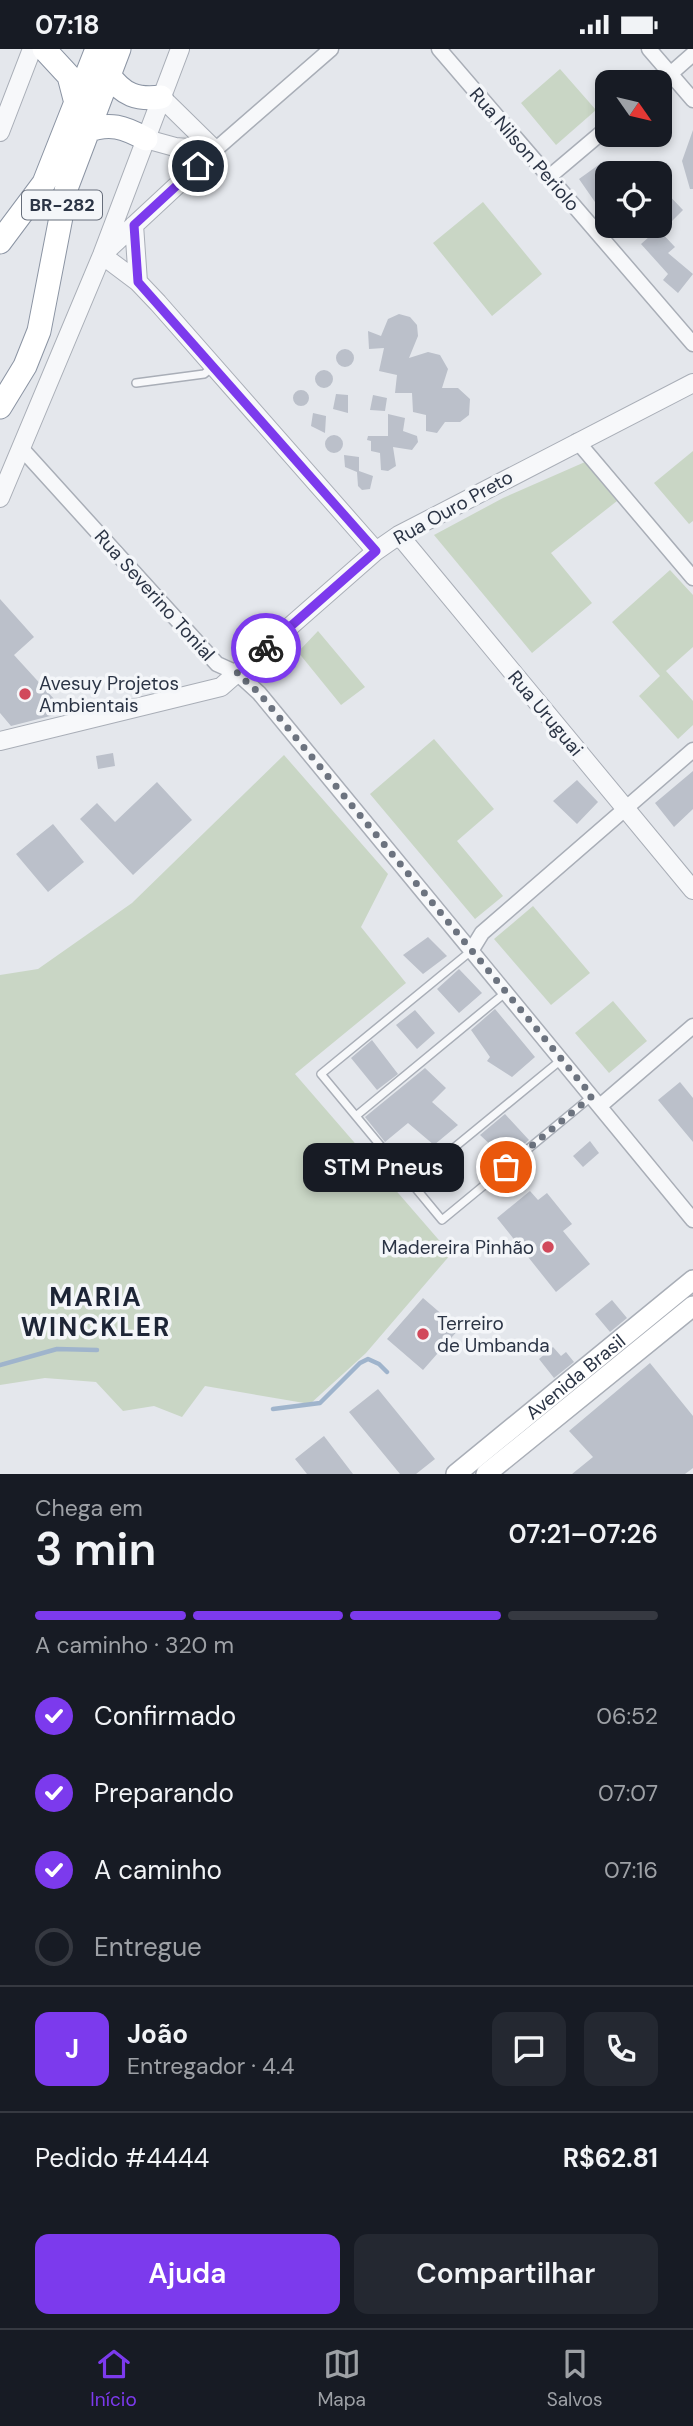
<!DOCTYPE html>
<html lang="pt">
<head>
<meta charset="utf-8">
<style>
	body { margin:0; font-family:"DM Sans",sans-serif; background:#242831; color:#f1f3f6; height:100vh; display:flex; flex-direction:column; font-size:26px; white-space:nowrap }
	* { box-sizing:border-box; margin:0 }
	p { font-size:23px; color:#9ea1a6 }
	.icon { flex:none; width:38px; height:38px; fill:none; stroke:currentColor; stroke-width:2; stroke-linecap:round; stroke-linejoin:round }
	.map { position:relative; height:1425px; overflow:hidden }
	.sheet { display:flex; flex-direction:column; background:#171b24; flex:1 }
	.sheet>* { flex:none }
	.needle { width:46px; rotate:124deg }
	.controls { position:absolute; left:595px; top:21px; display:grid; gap:14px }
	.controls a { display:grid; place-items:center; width:77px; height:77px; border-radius:14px; background:#171b24; box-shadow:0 4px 10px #0003; font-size:35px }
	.pin { position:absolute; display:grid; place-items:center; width:60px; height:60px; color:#fff; margin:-30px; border:4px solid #fff; border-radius:50%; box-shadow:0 2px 7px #0007 }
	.courier { position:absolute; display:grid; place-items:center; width:70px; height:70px; margin:-35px; border:5px solid #7c3aed; border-radius:50%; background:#fff; color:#222; box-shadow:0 2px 9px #0007 }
	.bubble { position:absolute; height:49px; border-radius:14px; background:#171b24; box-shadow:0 4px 10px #0003; font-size:23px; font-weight:600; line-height:49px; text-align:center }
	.overview em { font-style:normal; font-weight:600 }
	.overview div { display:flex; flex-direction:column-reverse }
	.overview { display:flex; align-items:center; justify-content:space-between; height:119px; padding:0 35px }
	h1 { font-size:46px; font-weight:600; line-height:52px }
	.bar { display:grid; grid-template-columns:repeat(4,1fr); gap:10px 7px; align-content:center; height:84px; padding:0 35px }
	.bar i { height:9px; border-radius:5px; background:#363941 }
	.bar .active { background:#7c3aed }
	.bar p { grid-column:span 4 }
	.line { display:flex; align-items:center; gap:18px; padding:0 35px; border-top:2px solid #363941 }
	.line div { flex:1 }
	.round { display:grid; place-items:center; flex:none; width:74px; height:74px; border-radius:14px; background:#242831 }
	ol { padding:0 35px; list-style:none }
	li { display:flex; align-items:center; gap:21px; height:77px }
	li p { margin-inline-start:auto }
	li .icon { padding:7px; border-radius:50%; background:#7c3aed; color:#fff; stroke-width:4 }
	li:last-child { color:#9ea1a6 }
	li i { width:38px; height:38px; border:4px solid #363941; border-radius:50% }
	.primary-button { display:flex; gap:14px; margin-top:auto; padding:14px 35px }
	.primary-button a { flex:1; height:80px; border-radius:14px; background:#7c3aed; color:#fff; font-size:28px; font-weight:600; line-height:80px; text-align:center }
	.primary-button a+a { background:#242831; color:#f1f3f6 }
	.status { display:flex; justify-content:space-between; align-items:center; height:49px; padding:0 35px; background:#171b24; direction:ltr }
	.status svg { height:19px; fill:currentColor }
	.dock { display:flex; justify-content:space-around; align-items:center; height:98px; border-top:2px solid #363941; background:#171b24; font-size:19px; color:#9ea1a6 }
	.dock a { display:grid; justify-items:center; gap:4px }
	.dock .active { color:#7c3aed }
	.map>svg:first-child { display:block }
</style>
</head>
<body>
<div class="status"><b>07:18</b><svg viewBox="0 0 49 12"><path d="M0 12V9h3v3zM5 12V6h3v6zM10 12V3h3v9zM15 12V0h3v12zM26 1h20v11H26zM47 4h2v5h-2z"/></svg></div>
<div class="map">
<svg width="693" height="1425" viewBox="0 0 693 1425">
	<rect width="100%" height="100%" fill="#e4e7ec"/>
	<path fill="#c9d6c5" d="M560,20l36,41 -40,35 -35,-42z
		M483,153l59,72 -50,42 -59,-73z
		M693,402v70l-4,3 -35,-41z
		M585,413l32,39 -66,52 41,50 -60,50 -98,-118 69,-37z
		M670,521l23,25v52l-27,24 27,30v24l-15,14 -39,-43 21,-20 -48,-54z
		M318,582l47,56 -24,18 -43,-53z
		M434,690l60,70 -37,32 46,55 -28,23 -105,-125z
		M284,706l104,119 -27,53 45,56 -111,91 156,180 -85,99 -56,51 -105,-18 -23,31 -28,-11 -31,5 -27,-29 -51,-4 -45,7v-410l38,-6 94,-66z
		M533,857l57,67 -39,32 -57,-66z
		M613,952l34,40 -38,32 -34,-40z"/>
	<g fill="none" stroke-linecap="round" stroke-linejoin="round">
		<path stroke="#9fb4cc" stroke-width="4.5" d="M0,1316l57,-16 40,1
			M273,1360l47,-6 40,-40 8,-4 11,5 8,8"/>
	</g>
	<path fill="#bbc0ca" d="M693,81v59h-3l-8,-28z
		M604,112l10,12h-7v26l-12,3 -16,-23z
		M660,137l23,24 -15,15 -8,-9z
		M658,180l17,18 -7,6 25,21 -15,19 -15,-13 5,-6 -27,-30z
		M399,265l11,3 7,8 1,11 -9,22 19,-6 12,3 8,14 -6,19h16l12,11 -1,16 -9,7h-15l-8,11 -11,-2v-16l-13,-3 -1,-19h-17l2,-18 -18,-4 5,-23 -15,1 -1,-18 13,5 7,-17z
		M336 309a9 9 0 1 1 18 0a9 9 0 1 1-18 0Z
		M315 330a9 9 0 1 1 18 0a9 9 0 1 1-18 0Z
		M293 349a8 8 0 1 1 16 0a8 8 0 1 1-16 0Z
		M336,345l12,1v18l-15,-4z
		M373,346l14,3 -2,13 -15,-1z
		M313,364l13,3 -1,17 -14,-7z
		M388,365l17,4 -2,13 14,5 1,6 -6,8 -19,-3 3,19 -8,5 -7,-1 -1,-17 -9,-2v-10l-4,-1 1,-4h20z
		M325 395a9 9 0 1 1 18 0a9 9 0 1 1-18 0Z
		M344,406l15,2v14l14,5 -3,13 -8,1 -4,-4 -1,-14 -12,-5z
		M0,550l34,38 -20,18 52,57 -55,14 -11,-13z
		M113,704l2,13 -17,3 -2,-13z
		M693,722v38l-19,18 -19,-24z
		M577,731l21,22 -21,22 -24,-23z
		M157,733l35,38 -59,55 -53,-56 17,-16 18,19z
		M53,775l31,38 -36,30 -32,-38z
		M428,888l19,19 -24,18 -20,-19z
		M459,920l23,24 -23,20 -22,-24z
		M495,960l40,48 -23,20 -25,-16 3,-4 -19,-27z
		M415,961l20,23 -18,16 -21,-24z
		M372,991l26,34 -21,16 -26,-32z
		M425,1019l21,20 -14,14 26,23 -24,20 -26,-22 -23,19 -20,-25z
		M680,1033l13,16v44l-35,-42z
		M505,1065l24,26 -23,19 -26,-24z
		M590,1092l9,12 -16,14 -10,-11z
		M530,1142l8,9 9,-7 25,31 -9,7 27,33 -34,28 -59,-74z
		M423,1249l36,31 -36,41 -36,-31z
		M612,1251l15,18 -17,14 -15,-18z
		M553,1298l8,9 5,-4 8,10 -20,16 -15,-19z
		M650,1314l43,53v52l-8,6h-113l21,-17 -24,-26z
		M378,1340l57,70 -19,15h-16l-51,-62z
		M324,1387l29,38h-46l-12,-15z"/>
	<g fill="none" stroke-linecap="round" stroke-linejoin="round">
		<g stroke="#a9aeb7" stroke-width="10">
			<path id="service" d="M136,334l68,-9 10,-8
				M471,902l-150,123 121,146 149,-123
				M356,1067l149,-123
				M411,1134l150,-123"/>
		</g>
		<g stroke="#a9aeb7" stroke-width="17">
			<path id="minor" d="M439,0l254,295
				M649,0l44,51
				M660,34l33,-29
				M215,101l116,-101
				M549,128l58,-49
				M577,392l116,137
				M22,400l195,215 20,9 22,20 434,527
				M471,902l11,-18 211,-183
				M600,1057l93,-80"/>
		</g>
		<g stroke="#a9aeb7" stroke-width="20">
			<path id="tertiary" d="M161,48l54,53
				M0,83l32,-83
				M146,90l29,8 40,3
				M215,101l-113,105 36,27 20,21 218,248
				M134,176l4,57
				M0,449l102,-243 78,-206
				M399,486l294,355
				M0,692l221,-54 155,-136 23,-16 294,-152"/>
		</g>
		<g stroke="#a9aeb7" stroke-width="22">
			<g id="secondary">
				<path id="s1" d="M456,1425l237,-194"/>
				<path d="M486,1425l207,-168"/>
			</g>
		</g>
		<g stroke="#8b94a3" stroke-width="25">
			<path id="trunk" d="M44,0l25,27 7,27
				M109,26c14,20 28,25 52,22
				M86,82c24,-9 38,-4 60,8
				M0,193l44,-59 53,-134
				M0,358l25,-41 14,-35 28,-145 52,-137"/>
		</g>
		<use href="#service" stroke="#f7f8fa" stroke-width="7"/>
		<use href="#minor" stroke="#f7f8fa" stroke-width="14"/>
		<use href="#tertiary" stroke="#f7f8fa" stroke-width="18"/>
		<use href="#secondary" stroke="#fff" stroke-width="19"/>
		<use href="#trunk" stroke="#fff" stroke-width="23"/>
	</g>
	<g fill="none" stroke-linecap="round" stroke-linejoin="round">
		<path stroke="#6c737f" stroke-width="7" stroke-dasharray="0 12.6" d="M266,599l-29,25 22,20 333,403 -86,71"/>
		<path stroke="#7c3aed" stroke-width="9" d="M198,117l-64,59 4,57 238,269 -110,97"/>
	</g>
	<g fill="#d1495b" stroke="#f4f6f9" stroke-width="2.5">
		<circle cx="25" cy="645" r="7"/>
		<circle cx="548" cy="1198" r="7"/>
		<circle cx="423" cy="1285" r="7"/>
	</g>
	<g text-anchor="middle" stroke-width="7" stroke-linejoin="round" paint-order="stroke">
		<rect fill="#f4f6f9" stroke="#676e7b" stroke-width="2" x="22" y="141.5" width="80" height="29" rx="5"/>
		<g font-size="18" font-weight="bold" fill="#2b3445">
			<text x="62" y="162">BR-282</text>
		</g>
		<g font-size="19" fill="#2b3445" stroke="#f4f6f9">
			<text transform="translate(525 100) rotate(49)" y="7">Rua Nilson Periolo</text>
			<text transform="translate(453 458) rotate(-29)" y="7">Rua Ouro Preto</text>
			<text transform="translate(155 546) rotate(48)" y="7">Rua Severino Tonial</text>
			<text transform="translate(546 664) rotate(50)" y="7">Rua Uruguai</text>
			<text dy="7" stroke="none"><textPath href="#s1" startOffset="154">Avenida Brasil</textPath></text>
		</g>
		<g font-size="19" fill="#2b3445" stroke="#f4f6f9" text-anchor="start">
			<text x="39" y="641">Avesuy Projetos<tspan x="39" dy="22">Ambientais</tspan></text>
			<text x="534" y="1205" text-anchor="end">Madereira Pinhão</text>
			<text x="437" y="1281">Terreiro<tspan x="437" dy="22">de Umbanda</tspan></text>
		</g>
		<g font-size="26" font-weight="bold" letter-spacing="2" fill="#1d2536" stroke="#f4f6f9">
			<text x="96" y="1257">MARIA<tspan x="96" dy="30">WINCKLER</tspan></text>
		</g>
	</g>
</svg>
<div class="controls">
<a><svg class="needle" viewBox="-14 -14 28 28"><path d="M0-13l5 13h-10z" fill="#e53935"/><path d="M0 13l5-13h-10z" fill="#9ea1a6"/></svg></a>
<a><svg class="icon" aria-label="locate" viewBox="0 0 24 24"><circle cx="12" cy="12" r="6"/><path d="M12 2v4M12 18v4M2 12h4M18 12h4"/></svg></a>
</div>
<div class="pin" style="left:506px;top:1118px;background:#ea580c"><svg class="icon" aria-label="bag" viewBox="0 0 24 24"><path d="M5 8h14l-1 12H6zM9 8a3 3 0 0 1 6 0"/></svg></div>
<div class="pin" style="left:198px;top:117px;background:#1f2937"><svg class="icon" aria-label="home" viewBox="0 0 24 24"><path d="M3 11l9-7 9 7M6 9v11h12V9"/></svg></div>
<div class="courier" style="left:266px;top:599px"><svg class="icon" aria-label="bike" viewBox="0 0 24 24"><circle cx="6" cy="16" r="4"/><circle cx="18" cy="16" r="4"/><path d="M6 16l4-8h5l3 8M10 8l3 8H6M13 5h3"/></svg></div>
<div class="bubble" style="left:303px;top:1094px;width:161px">STM Pneus</div>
</div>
<section class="sheet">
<div class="overview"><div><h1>3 min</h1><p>Chega em</p></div><em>07:21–07:26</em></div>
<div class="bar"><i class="active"></i><i class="active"></i><i class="active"></i><i></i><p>A caminho · 320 m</p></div>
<ol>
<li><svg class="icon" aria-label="check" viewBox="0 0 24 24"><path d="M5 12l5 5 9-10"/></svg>Confirmado<p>06:52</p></li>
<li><svg class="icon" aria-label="check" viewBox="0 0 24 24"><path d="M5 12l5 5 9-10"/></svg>Preparando<p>07:07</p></li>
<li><svg class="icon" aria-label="check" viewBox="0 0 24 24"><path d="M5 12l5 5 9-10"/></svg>A caminho<p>07:16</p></li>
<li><i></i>Entregue</li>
</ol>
<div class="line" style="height:126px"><b class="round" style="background:#7c3aed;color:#fff">J</b><div><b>João</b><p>Entregador · 4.4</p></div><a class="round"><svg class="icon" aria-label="chat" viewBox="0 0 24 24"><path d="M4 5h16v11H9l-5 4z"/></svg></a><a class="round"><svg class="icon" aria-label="phone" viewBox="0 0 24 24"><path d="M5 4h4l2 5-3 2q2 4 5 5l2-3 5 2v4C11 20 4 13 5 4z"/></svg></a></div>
<div class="line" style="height:91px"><div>Pedido #4444</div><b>R$62.81</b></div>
<div class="primary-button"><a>Ajuda</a><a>Compartilhar</a></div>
</section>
<nav class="dock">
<a class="active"><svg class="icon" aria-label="home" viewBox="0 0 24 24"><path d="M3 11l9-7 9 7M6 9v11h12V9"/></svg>Início</a>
<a><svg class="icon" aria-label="map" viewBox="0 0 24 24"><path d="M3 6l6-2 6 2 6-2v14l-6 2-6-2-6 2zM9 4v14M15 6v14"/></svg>Mapa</a>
<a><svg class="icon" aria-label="saved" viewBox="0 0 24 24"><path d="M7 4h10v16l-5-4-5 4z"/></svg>Salvos</a>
</nav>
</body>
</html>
